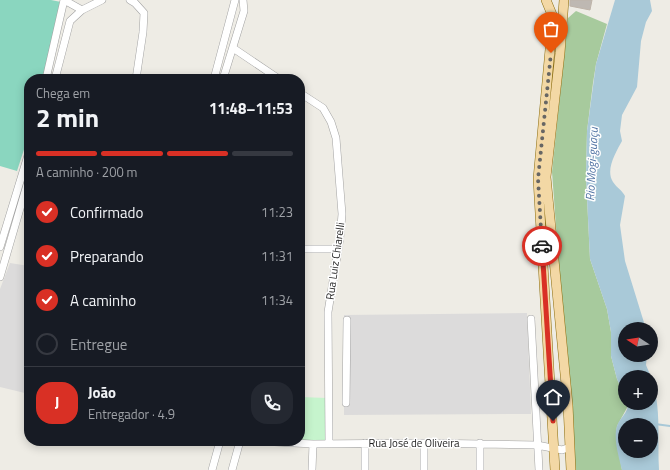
<!DOCTYPE html>
<html lang="pt">
<head>
<meta charset="utf-8">
<style>
	body { margin:0; font-family:"Titillium Web",sans-serif; background:#242831; color:#f1f3f6; height:100vh; display:flex; flex-direction:column; font-size:15px; white-space:nowrap }
	* { box-sizing:border-box; margin:0 }
	p { font-size:13px; color:#9ea1a6 }
	.icon { flex:none; width:22px; height:22px; fill:none; stroke:currentColor; stroke-width:2; stroke-linecap:round; stroke-linejoin:round }
	.map { position:relative; flex:1; overflow:hidden }
	.panel { position:absolute; left:24px; top:74px; width:281px; height:372px; display:flex; flex-direction:column; background:#171b24; border-radius:16px; box-shadow:0 2px 10px #0003 }
	.panel>* { flex:none }
	.needle { width:26px; rotate:282deg }
	.fabs { position:absolute; left:618px; top:322px; display:grid; gap:8px }
	.fabs a { display:grid; place-items:center; width:40px; height:40px; border-radius:50%; background:#171b24; box-shadow:0 2px 10px #0003; font-size:20px }
	.pin { position:absolute; display:grid; place-items:center; width:34px; height:34px; color:#fff; margin:-41px -17px; border-radius:50% 50% 50% 0; rotate:-45deg; box-shadow:0 0 4px #0007 }
	.pin .icon { rotate:45deg }
	.courier { position:absolute; display:grid; place-items:center; width:40px; height:40px; margin:-20px; border:3px solid #d93025; border-radius:50%; background:#fff; color:#222; box-shadow:0 1px 5px #0007 }
	.summary em { font-style:normal; font-weight:700 }
	.summary div { display:flex; flex-direction:column-reverse }
	.summary { display:flex; align-items:center; justify-content:space-between; height:68px; padding:0 12px }
	h1 { font-size:26px; font-weight:700; line-height:30px }
	.bar { display:grid; grid-template-columns:repeat(4,1fr); gap:6px 4px; align-content:center; height:48px; padding:0 12px }
	.bar i { height:5px; border-radius:3px; background:#363941 }
	.bar .on { background:#d93025 }
	.bar p { grid-column:span 4 }
	.line { display:flex; align-items:center; gap:10px; padding:0 12px; border-top:1px solid #363941 }
	.line div { flex:1 }
	.round { display:grid; place-items:center; flex:none; width:42px; height:42px; border-radius:16px; background:#242831 }
	ol { padding:0 12px; list-style:none }
	li { display:flex; align-items:center; gap:12px; height:44px }
	li p { margin-inline-start:auto }
	li .icon { padding:4px; border-radius:50%; background:#d93025; color:#fff; stroke-width:4 }
	li:last-child { color:#9ea1a6 }
	li i { width:22px; height:22px; border:2px solid #363941; border-radius:50% }
	.map>svg:first-child { display:block }
</style>
</head>
<body>
<div class="map">
<svg width="670" height="470" viewBox="0 0 670 470">
	<rect width="100%" height="100%" fill="#eeece5"/>
	<path fill="#dcdbdb" d="M10,263l19,3v128l-29,-7v-98z
		M527,313l4,101 -187,1v-100z"/>
	<path fill="#a7ca9d" d="M576,11l31,13 -11,40 -3,19 -6,48 -1,46 4,82 17,50 4,23v24l6,23 8,18v6h3v3l-11,20 -1,8 6,36h-48l-22,-298 16,-154z"/>
	<path fill="#c6f4cd" d="M300,397l27,1v43l-27,-1z"/>
	<path fill="#8ad6bf" d="M0,0h51l10,2 -18,77h-14v55l-12,37 -17,-5z"/>
	<path fill="#a9c9d8" fill-rule="evenodd" d="M615,0h35l2,11 -6,11 -5,19 -4,46 -15,28 -2,16 2,10c-6,11 -17,29 -9,41 4,6 9,8 12,14l-5,29 5,36 21,68h-21v26h22l-1,10 5,12h-26v20l-8,-18 -6,-23v-24l-4,-23 -17,-50 -4,-82 1,-46 9,-67z
		M651,378c11,29 6,61 8,92h-37c-3,-13 -9,-31 -5,-44 3,-9 12,-14 11,-23h23zM625,425h26v26h-26z"/>
	<g fill="none" stroke-linecap="round" stroke-linejoin="round">
		<path stroke="#a9c9d8" stroke-width="2" d="M655,424l15,2"/>
	</g>
	<path fill="#beb8b2" stroke="#beb4a9" d="M570,0h22l-2,10 -20,-4z"/>
	<g fill="none" stroke-linecap="round" stroke-linejoin="round">
		<g stroke="#a2a2a2" stroke-width="8">
			<path id="minor" d="M64,0l18,10
				M130,0l5,3 9,10 -1,19 -7,47
				M233,48l46,31
				M46,79l18,-79
				M55,79l15,-58 12,-11 20,-10
				M214,79l21,-79
				M223,79l21,-68 -1,-11
				M300,93l23,15 8,14 5,16 6,76 -2,24 -12,74 1,131
				M0,247l29,-95
				M300,249h38
				M0,277l29,-99
				M531,319l8,151
				M346,403l1,-83
				M256,441l57,3 111,-1 113,2 25,5 8,-3
				M212,470l8,-29
				M232,470l8,-29
				M312,470l1,-26
				M365,470v-27
				M424,470v-27
				M480,470v-27"/>
		</g>
		<g stroke="#8b6c0d" stroke-width="10">
			<path id="major" d="M546,0l7,17 -15,162 17,291
				M564,0l-4,53 -14,124 22,228 3,65"/>
		</g>
		<use href="#minor" stroke="#fff" stroke-width="7"/>
		<use href="#major" stroke="#f3d8a5" stroke-width="9"/>
	</g>
	<g fill="none" stroke-linecap="round" stroke-linejoin="round">
		<path stroke="#676664" stroke-width="4" stroke-dasharray="0 7.2" d="M542,246l-4,-67 13,-126"/>
		<path stroke="#d93025" stroke-width="5" d="M542,246l11,175"/>
	</g>
	<g text-anchor="middle" stroke-width="3" stroke-linejoin="round" paint-order="stroke">
		<g font-size="11" fill="#1e1e1e" stroke="#fff">
			<text transform="translate(335 261) rotate(-82)" y="4">Rua Luiz Chiarelli</text>
			<text x="414" y="447">Rua José de Oliveira</text>
		</g>
		<g font-size="12" font-style="italic" fill="#5375a5" stroke="#fff">
			<text transform="translate(592 164) rotate(-87)" y="4">Rio Mogi-guaçu</text>
		</g>
	</g>
</svg>
<div class="fabs">
<a><svg class="needle" viewBox="-14 -14 28 28"><path d="M0-13l5 13h-10z" fill="#e53935"/><path d="M0 13l5-13h-10z" fill="#9ea1a6"/></svg></a>
<a>+</a>
<a>−</a>
</div>
<div class="pin" style="left:551px;top:53px;background:#ea580c"><svg class="icon" aria-label="bag" viewBox="0 0 24 24"><path d="M5 8h14l-1 12H6zM9 8a3 3 0 0 1 6 0"/></svg></div>
<div class="pin" style="left:553px;top:421px;background:#1f2937"><svg class="icon" aria-label="home" viewBox="0 0 24 24"><path d="M3 11l9-7 9 7M6 9v11h12V9"/></svg></div>
<div class="courier" style="left:542px;top:246px"><svg class="icon" aria-label="car" viewBox="0 0 24 24"><path d="M5 17H2v-5l4-1 3-4h7l3 4 3 1v5h-3M9 17h6M6 11h13"/><circle cx="7" cy="17" r="2"/><circle cx="17" cy="17" r="2"/></svg></div>
<section class="panel">
<div class="summary"><div><h1>2 min</h1><p>Chega em</p></div><em>11:48–11:53</em></div>
<div class="bar"><i class="on"></i><i class="on"></i><i class="on"></i><i></i><p>A caminho · 200 m</p></div>
<ol>
<li><svg class="icon" aria-label="check" viewBox="0 0 24 24"><path d="M5 12l5 5 9-10"/></svg>Confirmado<p>11:23</p></li>
<li><svg class="icon" aria-label="check" viewBox="0 0 24 24"><path d="M5 12l5 5 9-10"/></svg>Preparando<p>11:31</p></li>
<li><svg class="icon" aria-label="check" viewBox="0 0 24 24"><path d="M5 12l5 5 9-10"/></svg>A caminho<p>11:34</p></li>
<li><i></i>Entregue</li>
</ol>
<div class="line" style="height:72px"><b class="round" style="background:#d93025;color:#fff">J</b><div><b>João</b><p>Entregador · 4.9</p></div><a class="round"><svg class="icon" aria-label="phone" viewBox="0 0 24 24"><path d="M5 4h4l2 5-3 2q2 4 5 5l2-3 5 2v4C11 20 4 13 5 4z"/></svg></a></div>
</section>
</div>
</body>
</html>
